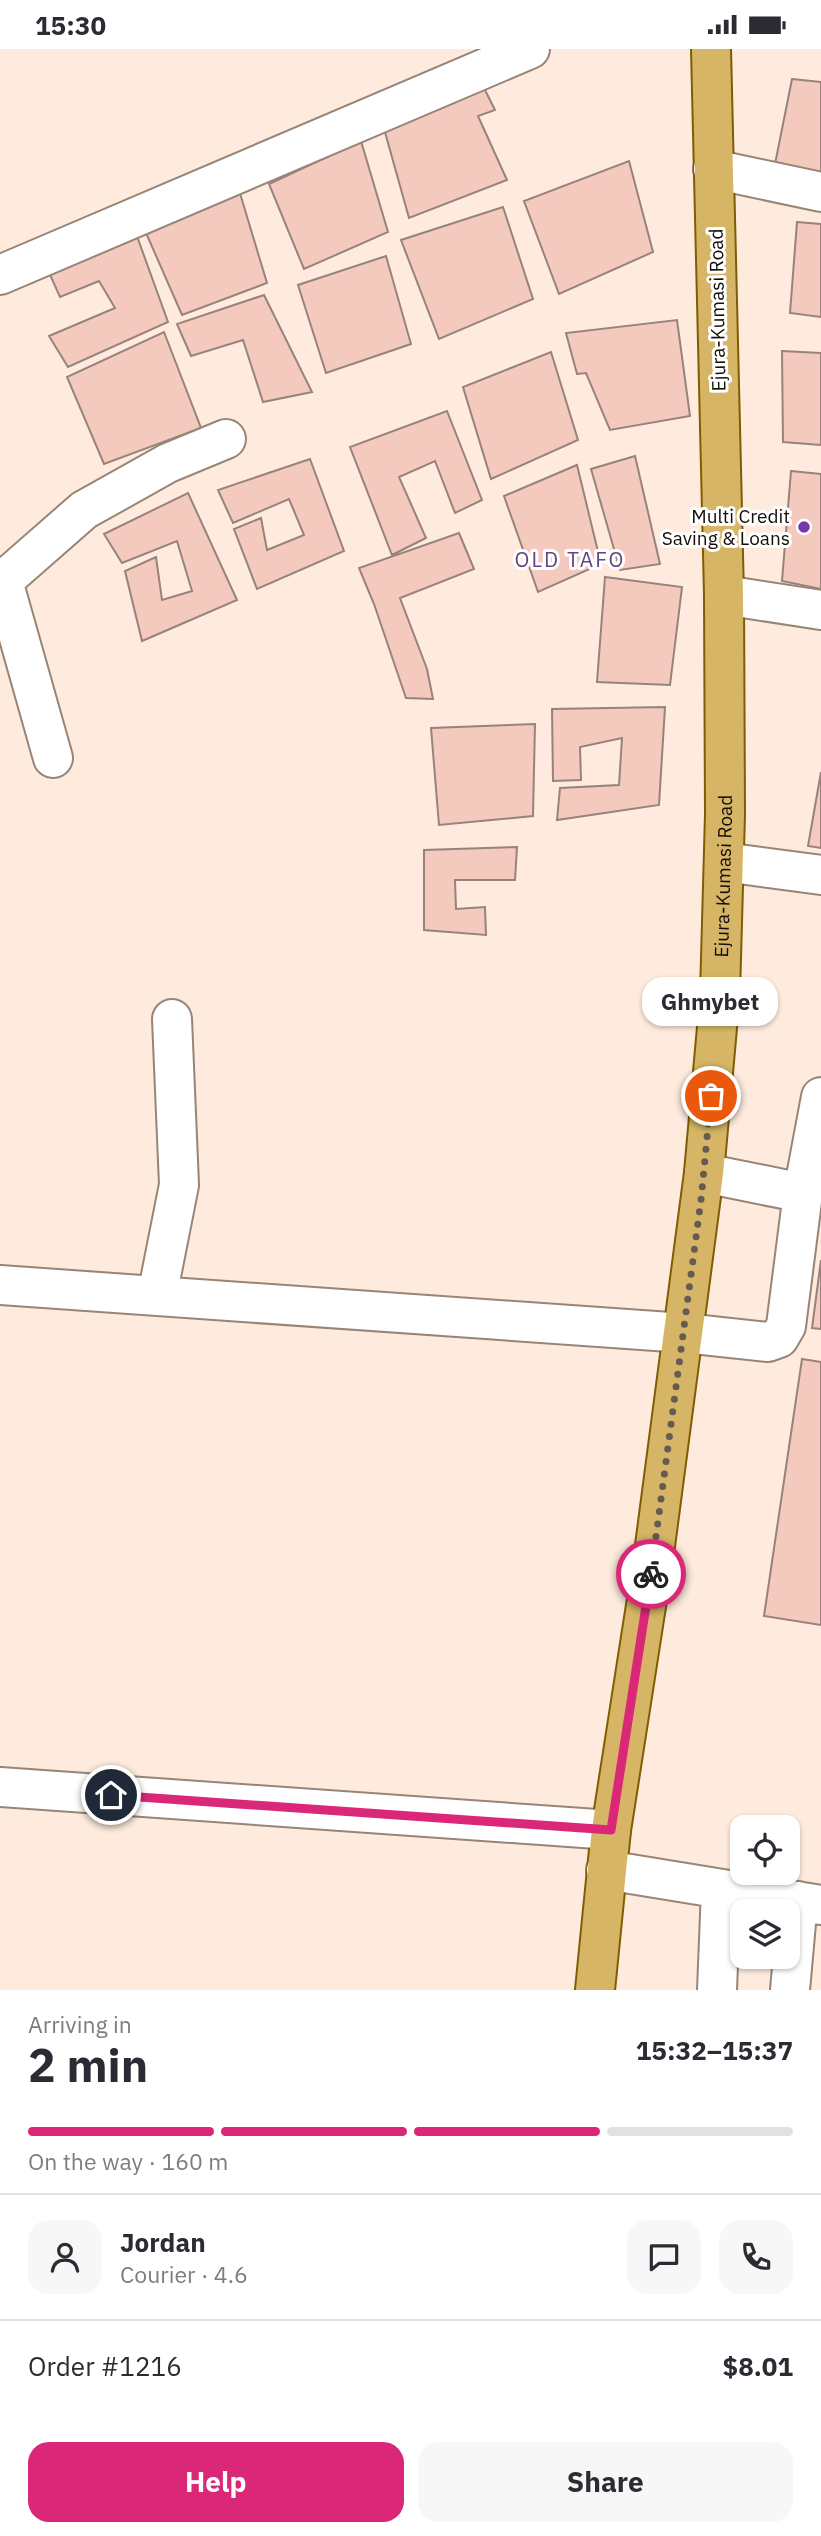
<!DOCTYPE html>
<html lang="en">
<head>
<meta charset="utf-8">
<style>
	body { margin:0; font-family:"IBM Plex Sans",sans-serif; background:#f7f7f7; color:#2b2b33; height:100vh; display:flex; flex-direction:column; font-size:26px; white-space:nowrap }
	* { box-sizing:border-box; margin:0 }
	p { font-size:23px; color:#7c7c81 }
	.icon { flex:none; width:38px; height:38px; fill:none; stroke:currentColor; stroke-width:2; stroke-linecap:round; stroke-linejoin:round }
	.map { position:relative; height:1941px; overflow:hidden }
	.sheet { display:flex; flex-direction:column; background:#fff; flex:1 }
	.sheet>* { flex:none }
	.tools { position:absolute; left:730px; top:1766px; display:grid; gap:14px }
	.tools a { display:grid; place-items:center; width:70px; height:70px; border-radius:14px; background:#fff; box-shadow:0 2px 5px #0004; font-size:35px }
	.pin { position:absolute; display:grid; place-items:center; width:60px; height:60px; color:#fff; margin:-30px; border:4px solid #fff; border-radius:50%; box-shadow:0 2px 7px #0007 }
	.courier { position:absolute; display:grid; place-items:center; width:70px; height:70px; margin:-35px; border:5px solid #db2777; border-radius:50%; background:#fff; color:#222; box-shadow:0 2px 9px #0007 }
	.bubble { position:absolute; height:49px; border-radius:21px; background:#fff; box-shadow:0 2px 5px #0004; font-size:23px; font-weight:700; line-height:49px; text-align:center }
	.summary em { font-style:normal; font-weight:700 }
	.summary div { display:flex; flex-direction:column-reverse }
	.summary { display:flex; align-items:center; justify-content:space-between; height:119px; padding:0 28px }
	h1 { font-size:46px; font-weight:700; line-height:52px }
	.bar { display:grid; grid-template-columns:repeat(4,1fr); gap:10px 7px; align-content:center; height:84px; padding:0 28px }
	.bar i { height:9px; border-radius:5px; background:#e1e1e2 }
	.bar .current { background:#db2777 }
	.bar p { grid-column:span 4 }
	.line { display:flex; align-items:center; gap:18px; padding:0 28px; border-top:2px solid #e1e1e2 }
	.line div { flex:1 }
	.round { display:grid; place-items:center; flex:none; width:74px; height:74px; border-radius:21px; background:#f7f7f7 }
	.cta { display:flex; gap:14px; margin-top:auto; padding:14px 28px }
	.cta a { flex:1; height:80px; border-radius:21px; background:#db2777; color:#fff; font-size:28px; font-weight:700; line-height:80px; text-align:center }
	.cta a+a { background:#f7f7f7; color:#2b2b33 }
	.status { display:flex; justify-content:space-between; align-items:center; height:49px; padding:0 35px; background:#fff; direction:ltr }
	.status svg { height:19px; fill:currentColor }
	.map>svg:first-child { display:block }
</style>
</head>
<body>
<div class="status"><b>15:30</b><svg viewBox="0 0 49 12"><path d="M0 12V9h3v3zM5 12V6h3v6zM10 12V3h3v9zM15 12V0h3v12zM26 1h20v11H26zM47 4h2v5h-2z"/></svg></div>
<div class="map">
<svg width="821" height="1941" viewBox="0 0 821 1941">
	<rect width="100%" height="100%" fill="#ffebdd"/>
	<path fill="#f4cabf" stroke="#98827c" stroke-width="2" d="M792,30l29,3v97l-48,-5z
		M484,39l11,22 -17,6 29,64 -98,38 -26,-93z
		M361,92l27,91 -84,37 -35,-85z
		M629,112l24,91 -94,42 -35,-93z
		M239,141l28,93 -85,32 -39,-89z
		M503,158l30,92 -94,40 -38,-99z
		M797,173l24,2v93l-31,-4z
		M134,179l34,94 -100,45 -19,-31 66,-28 -16,-27 -39,16 -13,-29z
		M386,207l25,88 -85,29 -28,-88z
		M264,246l48,97 -49,10 -20,-62 -52,16 -14,-32z
		M677,271l13,96 -80,14 -24,-57 -9,1 -11,-41z
		M164,283l37,96 -97,36 -37,-87z
		M782,302l39,2v92l-38,-3z
		M551,303l27,88 -87,39 -28,-92z
		M447,362l35,89 -27,13 -20,-52 -36,16 27,61 -34,17 -42,-108z
		M635,407l25,108 -40,6 -29,-101z
		M310,410l34,92 -87,38 -23,-60 27,-11 6,32 37,-15 -15,-36 -56,24 -15,-33z
		M577,416l24,99 -63,28 -34,-96z
		M791,422l30,3v115l-39,-8z
		M188,444l49,107 -95,41 -17,-70 31,-14 6,43 30,-9 -15,-50 -55,22 -18,-29z
		M459,484l15,36 -74,29 27,71 6,30 -27,-1 -32,-94 -15,-36z
		M605,528l77,10 -12,98 -73,-3z
		M665,658l-6,98 -102,15 3,-32 59,-3 3,-47 -42,9 1,33 -28,1 -1,-72z
		M535,675l-2,92 -94,9 -8,-97z
		M821,723v76l-13,-2z
		M517,798l-2,33h-60l1,29 29,-2 1,28 -62,-5v-80z
		M821,1211v69l-9,-1z
		M802,1310l19,3v263l-57,-9z"/>
	<g fill="none" stroke-linecap="round" stroke-linejoin="round">
		<g stroke="#978578" stroke-width="42">
			<path id="minor" d="M713,120l108,23
				M0,226l530,-226
				M3,532l81,-71 84,-47 58,-24
				M0,533l3,-1 50,177
				M724,546l97,15
				M724,813l97,13
				M704,1124l99,20
				M0,1236l684,48 84,9 11,-4 7,-12 17,-133 18,-96
				M157,1247l22,-111 -7,-166
				M0,1738l611,43
				M606,1821l215,35
				M717,1941l4,-101
				M790,1941l8,-89"/>
		</g>
		<g stroke="#805c03" stroke-width="42">
			<g id="major">
				<path id="s1" d="M595,1941l16,-160 42,-269 51,-388 16,-179 5,-180 -1,-219 -13,-546"/>
			</g>
		</g>
		<use href="#minor" stroke="#fff" stroke-width="38"/>
		<use href="#major" stroke="#d6b666" stroke-width="38"/>
	</g>
	<g fill="none" stroke-linecap="round" stroke-linejoin="round">
		<path stroke="#665b53" stroke-width="7" stroke-dasharray="0 12.6" d="M651,1525l50,-374 10,-104"/>
		<path stroke="#db2777" stroke-width="9" d="M111,1746l500,35 40,-256"/>
	</g>
	<circle fill="#7738ad" stroke="#fff" stroke-width="2.5" cx="804" cy="478" r="7"/>
	<g text-anchor="middle" stroke-width="6" stroke-linejoin="round" paint-order="stroke">
		<g font-size="19" fill="#140e09" stroke="#fff">
			<text transform="translate(717 261) rotate(-91)" y="7">Ejura-Kumasi Road</text>
			<text dy="7" stroke="none"><textPath href="#s1" startOffset="1122">Ejura-Kumasi Road</textPath></text>
		</g>
		<g font-size="19" fill="#140e09" stroke="#fff" text-anchor="end">
			<text x="790" y="474">Multi Credit<tspan x="790" dy="22">Saving &amp; Loans</tspan></text>
		</g>
		<g font-size="21" letter-spacing="2" fill="#624581" stroke="#fff">
			<text x="570" y="518">OLD TAFO</text>
		</g>
	</g>
</svg>
<div class="tools">
<a><svg class="icon" aria-label="locate" viewBox="0 0 24 24"><circle cx="12" cy="12" r="6"/><path d="M12 2v4M12 18v4M2 12h4M18 12h4"/></svg></a>
<a><svg class="icon" aria-label="layers" viewBox="0 0 24 24"><path d="M12 4l9 5-9 5-9-5zM3 14l9 5 9-5"/></svg></a>
</div>
<div class="pin" style="left:711px;top:1047px;background:#ea580c"><svg class="icon" aria-label="bag" viewBox="0 0 24 24"><path d="M5 8h14l-1 12H6zM9 8a3 3 0 0 1 6 0"/></svg></div>
<div class="pin" style="left:111px;top:1746px;background:#1f2937"><svg class="icon" aria-label="home" viewBox="0 0 24 24"><path d="M3 11l9-7 9 7M6 9v11h12V9"/></svg></div>
<div class="courier" style="left:651px;top:1525px"><svg class="icon" aria-label="bike" viewBox="0 0 24 24"><circle cx="6" cy="16" r="4"/><circle cx="18" cy="16" r="4"/><path d="M6 16l4-8h5l3 8M10 8l3 8H6M13 5h3"/></svg></div>
<div class="bubble" style="left:642px;top:928px;width:136px">Ghmybet</div>
</div>
<section class="sheet">
<div class="summary"><div><h1>2 min</h1><p>Arriving in</p></div><em>15:32–15:37</em></div>
<div class="bar"><i class="current"></i><i class="current"></i><i class="current"></i><i></i><p>On the way · 160 m</p></div>
<div class="line" style="height:126px"><a class="round"><svg class="icon" aria-label="person" viewBox="0 0 24 24"><circle cx="12" cy="8" r="4"/><path d="M4 21q1-7 8-7t8 7"/></svg></a><div><b>Jordan</b><p>Courier · 4.6</p></div><a class="round"><svg class="icon" aria-label="chat" viewBox="0 0 24 24"><path d="M4 5h16v11H9l-5 4z"/></svg></a><a class="round"><svg class="icon" aria-label="phone" viewBox="0 0 24 24"><path d="M5 4h4l2 5-3 2q2 4 5 5l2-3 5 2v4C11 20 4 13 5 4z"/></svg></a></div>
<div class="line" style="height:91px"><div>Order #1216</div><b>$8.01</b></div>
<div class="cta"><a>Help</a><a>Share</a></div>
</section>
</body>
</html>
